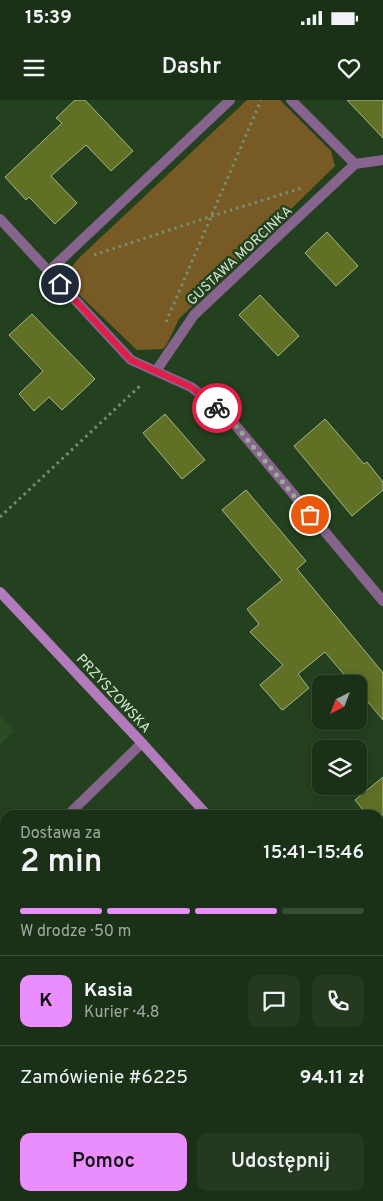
<!DOCTYPE html>
<html lang="pl">
<head>
<meta charset="utf-8">
<style>
	body { margin:0; font-family:Overpass,sans-serif; background:#243920; color:#f1f3f6; height:100vh; display:flex; flex-direction:column; font-size:19px; white-space:nowrap }
	* { box-sizing:border-box; margin:0 }
	p { font-size:16px; color:#a0a9a1 }
	.icon { flex:none; width:28px; height:28px; fill:none; stroke:currentColor; stroke-width:2; stroke-linecap:round; stroke-linejoin:round }
	.map { position:relative; flex:1; overflow:hidden }
	.sheet { position:absolute; left:0px; top:710px; width:384px; height:391px; display:flex; flex-direction:column; background:#1b3117; border-radius:15px 15px 0 0; box-shadow:0 2px 12px #0003,0 0 0 1px #394c36 }
	.sheet>* { flex:none }
	.needle { width:32px; rotate:222deg }
	.controls { position:absolute; left:312px; top:575px; display:grid; gap:10px }
	.controls a { display:grid; place-items:center; width:55px; height:55px; border-radius:10px; background:#1b3117; box-shadow:0 2px 12px #0003,0 0 0 1px #394c36; font-size:25px }
	.pin { position:absolute; display:grid; place-items:center; width:42px; height:42px; color:#fff; margin:-21px; border:2px solid #fff; border-radius:50%; box-shadow:0 1px 5px #0007 }
	.courier { position:absolute; display:grid; place-items:center; width:50px; height:50px; margin:-25px; border:4px solid #e11d48; border-radius:50%; background:#fff; color:#222; box-shadow:0 1px 6px #0007 }
	.overview em { font-style:normal; font-weight:600 }
	.overview div { display:flex; flex-direction:column-reverse }
	.overview { display:flex; align-items:center; justify-content:space-between; height:85px; padding:0 20px }
	h1 { font-size:32px; font-weight:600; line-height:38px }
	.bar { display:grid; grid-template-columns:repeat(4,1fr); gap:8px 5px; align-content:center; height:60px; padding:0 20px }
	.bar i { height:6px; border-radius:4px; background:#394c36 }
	.bar .selected { background:#ea8dfd }
	.bar p { grid-column:span 4 }
	.line { display:flex; align-items:center; gap:12px; padding:0 20px; border-top:1px solid #394c36 }
	.line div { flex:1 }
	.round { display:grid; place-items:center; flex:none; width:52px; height:52px; border-radius:10px; background:#243920 }
	.cta { display:flex; gap:10px; margin-top:auto; padding:10px 20px }
	.cta a { flex:1; height:58px; border-radius:10px; background:#ea8dfd; color:#111; font-size:20px; font-weight:600; line-height:58px; text-align:center }
	.cta a+a { background:#243920; color:#f1f3f6 }
	.status { display:flex; justify-content:space-between; align-items:center; height:35px; padding:0 25px; background:#1b3117; direction:ltr }
	.status svg { height:14px; fill:currentColor }
	header { display:flex; justify-content:space-between; align-items:center; height:65px; padding:0 20px; background:#1b3117; font-size:22px; font-weight:600 }
	.map>svg:first-child { display:block }
</style>
</head>
<body>
<div class="status"><b>15:39</b><svg viewBox="0 0 49 12"><path d="M0 12V9h3v3zM5 12V6h3v6zM10 12V3h3v9zM15 12V0h3v12zM26 1h20v11H26zM47 4h2v5h-2z"/></svg></div>
<header><svg class="icon" aria-label="menu" viewBox="0 0 24 24"><path d="M4 6h16M4 12h16M4 18h16"/></svg>Dashr<svg class="icon" aria-label="heart" viewBox="0 0 24 24"><path d="M12 20l-8-8c-3-5 5-10 8-4 3-6 11-1 8 4z"/></svg></header>
<div class="map">
<svg width="383" height="1101" viewBox="0 0 383 1101">
	<rect width="100%" height="100%" fill="#24411f"/>
	<path fill="#294c23" d="M0,616l14,15 -14,14z"/>
	<path fill="#775a24" d="M247,0h33l51,51 4,15 -156,153 -12,25 -4,5 -26,1 -68,-65v-15l11,-13z"/>
	<path fill="#607126" stroke="#a8b585" d="M75,0h10l48,51 -22,20 -25,-26 -35,31 26,27 -22,21 -26,-27 -3,3 -21,-23 57,-54 -6,-5z
		M347,0h36v38z
		M327,132l31,34 -22,20 -31,-33z
		M260,195l39,41 -21,20 -39,-41z
		M32,214l63,65 -33,31 -13,-13 -15,14 -15,-17 24,-23 -34,-36z
		M165,314l40,46 -23,19 -39,-46z
		M325,319l39,45 3,-2 16,20v8l-31,26 -58,-70z
		M246,390l60,71 -9,8 86,104v47l-24,-29v-7h-7l-27,-32 -27,22 11,14 -25,21 -2,1 -22,-25 23,-20 -33,-33 9,-8 -12,-15 35,-29 -60,-70z
		M383,677v38h-16l-12,-15z"/>
	<g fill="none" stroke-linecap="round" stroke-linejoin="round">
		<path stroke="#768e72" stroke-width="3" stroke-dasharray="2.5 4" stroke-linecap="butt" d="M94,155l118,-39 90,-28
			M166,222l95,-222
			M0,417l142,-133
			M0,757l5,-4
			M0,809l5,12
			M0,819l5,5
			M0,833l5,-5
			M322,1101l5,-5"/>
		<path stroke="#87648e" stroke-width="10" d="M291,0l64,64
			M355,64l28,-4
			M0,119l131,141 60,27 35,27 157,187
			M49,171l181,-171
			M156,271l38,-56 161,-151
			M68,715l74,-72
			M0,881l5,-6
			M200,1096l5,5"/>
		<path stroke="#b37bbe" stroke-width="10" d="M0,492l142,151 65,72
			M379,898l4,4"/>
	</g>
	<g fill="none" stroke-linecap="round" stroke-linejoin="round">
		<path stroke="#96ac93" stroke-width="5" stroke-dasharray="0 9" d="M217,308l9,6 84,101"/>
		<path stroke="#e11d48" stroke-width="6" d="M60,184l71,76 60,27 26,21"/>
	</g>
	<g text-anchor="middle" stroke-width="5" stroke-linejoin="round" paint-order="stroke">
		<g font-size="14" fill="#d4e6d1" stroke="#24411f">
			<text transform="translate(239 155) rotate(-43)" y="5">GUSTAWA MORCINKA</text>
			<text transform="translate(114 593) rotate(47)" y="5">PRZYSZOWSKA</text>
		</g>
	</g>
</svg>
<div class="controls">
<a><svg class="needle" viewBox="-14 -14 28 28"><path d="M0-13l5 13h-10z" fill="#e53935"/><path d="M0 13l5-13h-10z" fill="#a0a9a1"/></svg></a>
<a><svg class="icon" aria-label="layers" viewBox="0 0 24 24"><path d="M12 4l9 5-9 5-9-5zM3 14l9 5 9-5"/></svg></a>
</div>
<div class="pin" style="left:310px;top:415px;background:#ea580c"><svg class="icon" aria-label="bag" viewBox="0 0 24 24"><path d="M5 8h14l-1 12H6zM9 8a3 3 0 0 1 6 0"/></svg></div>
<div class="pin" style="left:60px;top:184px;background:#1f2937"><svg class="icon" aria-label="home" viewBox="0 0 24 24"><path d="M3 11l9-7 9 7M6 9v11h12V9"/></svg></div>
<div class="courier" style="left:217px;top:308px"><svg class="icon" aria-label="bike" viewBox="0 0 24 24"><circle cx="6" cy="16" r="4"/><circle cx="18" cy="16" r="4"/><path d="M6 16l4-8h5l3 8M10 8l3 8H6M13 5h3"/></svg></div>
<section class="sheet">
<div class="overview"><div><h1>2 min</h1><p>Dostawa za</p></div><em>15:41–15:46</em></div>
<div class="bar"><i class="selected"></i><i class="selected"></i><i class="selected"></i><i></i><p>W drodze · 50 m</p></div>
<div class="line" style="height:90px"><b class="round" style="background:#ea8dfd;color:#111">K</b><div><b>Kasia</b><p>Kurier · 4.8</p></div><a class="round"><svg class="icon" aria-label="chat" viewBox="0 0 24 24"><path d="M4 5h16v11H9l-5 4z"/></svg></a><a class="round"><svg class="icon" aria-label="phone" viewBox="0 0 24 24"><path d="M5 4h4l2 5-3 2q2 4 5 5l2-3 5 2v4C11 20 4 13 5 4z"/></svg></a></div>
<div class="line" style="height:65px"><div>Zamówienie #6225</div><b>94.11 zł</b></div>
<div class="cta"><a>Pomoc</a><a>Udostępnij</a></div>
</section>
</div>
</body>
</html>
